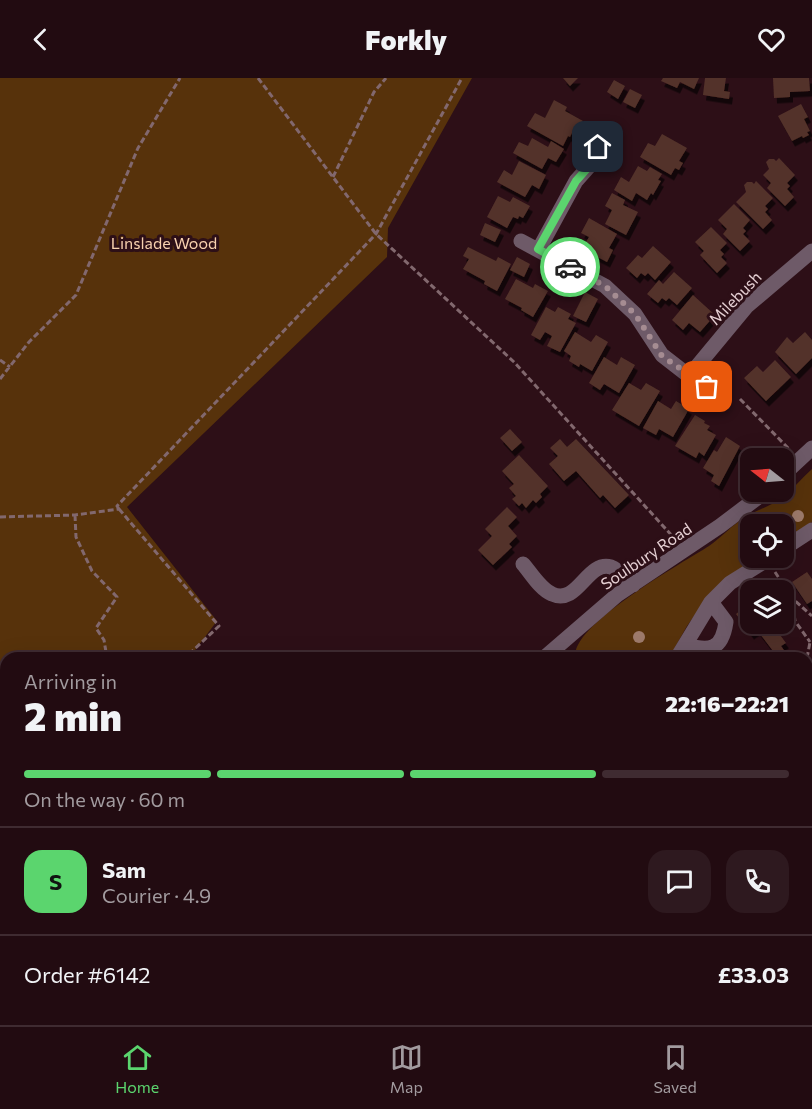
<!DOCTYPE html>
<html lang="en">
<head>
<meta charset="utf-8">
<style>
	body { margin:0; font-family:Commissioner,sans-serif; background:#2e191f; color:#f1f3f6; height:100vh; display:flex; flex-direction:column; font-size:22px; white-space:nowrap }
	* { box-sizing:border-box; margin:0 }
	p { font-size:20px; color:#a29b9f }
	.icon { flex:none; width:33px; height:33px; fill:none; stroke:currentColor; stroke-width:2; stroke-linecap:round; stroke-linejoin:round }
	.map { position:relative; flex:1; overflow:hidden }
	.panel { position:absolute; left:0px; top:574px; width:813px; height:374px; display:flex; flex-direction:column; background:#220b11; border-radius:18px 18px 0 0; box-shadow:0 6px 24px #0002,0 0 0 2px #3f2b31 }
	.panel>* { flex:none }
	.needle { width:39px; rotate:287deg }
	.controls { position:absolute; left:740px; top:370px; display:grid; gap:12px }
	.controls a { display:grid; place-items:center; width:54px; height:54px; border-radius:12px; background:#220b11; box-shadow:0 6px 24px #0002,0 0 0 2px #3f2b31; font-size:30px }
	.pin { position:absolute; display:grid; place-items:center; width:51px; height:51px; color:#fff; margin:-26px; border-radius:12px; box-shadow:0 3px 9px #0006 }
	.courier { position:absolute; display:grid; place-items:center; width:60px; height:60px; margin:-30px; border:4px solid #5bd56e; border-radius:50%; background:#fff; color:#222; box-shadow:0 2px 8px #0007 }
	.summary em { font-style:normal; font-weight:800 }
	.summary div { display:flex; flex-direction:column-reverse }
	.summary { display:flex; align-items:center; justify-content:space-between; height:102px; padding:0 24px }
	h1 { font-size:39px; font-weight:800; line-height:45px }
	.bar { display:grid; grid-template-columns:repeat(4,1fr); gap:9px 6px; align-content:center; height:72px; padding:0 24px }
	.bar i { height:8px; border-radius:4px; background:#3f2b31 }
	.bar .current { background:#5bd56e }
	.bar p { grid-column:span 4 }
	.line { display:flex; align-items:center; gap:15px; padding:0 24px; border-top:2px solid #3f2b31 }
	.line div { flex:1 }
	.round { display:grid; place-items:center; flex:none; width:63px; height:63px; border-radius:18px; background:#2e191f }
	header { display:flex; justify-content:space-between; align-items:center; height:78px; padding:0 24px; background:#220b11; font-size:27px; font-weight:800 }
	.tab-bar { display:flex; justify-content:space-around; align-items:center; height:84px; border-top:2px solid #3f2b31; background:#220b11; font-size:16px; color:#a29b9f }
	.tab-bar a { display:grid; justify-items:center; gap:3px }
	.tab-bar .current { color:#5bd56e }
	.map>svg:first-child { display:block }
</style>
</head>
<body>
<header><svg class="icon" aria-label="back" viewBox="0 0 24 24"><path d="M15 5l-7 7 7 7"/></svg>Forkly<svg class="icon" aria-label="heart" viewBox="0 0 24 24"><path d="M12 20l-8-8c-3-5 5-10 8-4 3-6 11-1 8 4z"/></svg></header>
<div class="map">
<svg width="812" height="947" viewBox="0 0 812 947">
	<defs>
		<filter id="shadow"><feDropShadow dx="3" dy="5.5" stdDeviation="0" flood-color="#0009"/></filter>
	</defs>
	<rect width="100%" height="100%" fill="#2d0f17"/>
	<path fill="#57320b" d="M0,0h472l-84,150 -1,29 -260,250 90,114 -28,37h-183v163l-6,1z
		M812,391v53l-29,18v-15h-33v33h5l-49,41 -19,27 -18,32h-93c-9,-31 108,-96 133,-112 13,-9 23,-21 36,-29 12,-7 26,-11 37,-19 11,-9 20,-20 30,-29z"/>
	<path fill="#53322a" filter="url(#shadow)" d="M563,0h15l-8,8z
		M663,0h36l-5,11 -14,-7 -3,6 -16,-7z
		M705,0h21l-2,13 6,1 -1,7 -26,-4z
		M773,0h36l1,13 -20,1v5l-16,1z
		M614,2l11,6 -7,13 -11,-7z
		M630,11l12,6 -7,13 -12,-6z
		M554,22l13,7 -2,4 18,10 -7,13 -4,-1 -2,4 -2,-1 -5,10 -36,-20 8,-13 10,5z
		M801,26l7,13 -4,2 6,12 -3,1 2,3 -6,3 -1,-2 -10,5 -14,-25z
		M662,56l25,14 -8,13 4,2 -4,7 -4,-2 -4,7 -31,-18 8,-14 7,3z
		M532,60l16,9 3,-6 13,8 -8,13 -8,-4 -6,11 -29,-16 6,-11 9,4z
		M779,80l16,17 -8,8 3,3 -3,3 7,8 -9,9 -18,-18 4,-5 -8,-8 6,-6 -3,-7 3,-3h5l2,2z
		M519,83l27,14 -7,14 -7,-4 -7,12 -28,-15 7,-12 8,5z
		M638,88l9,5 3,-4 12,7 -4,6 3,1 -8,14 -2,-2 -4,7 -11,-7 -4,8 -18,-11 7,-13 8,5z
		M756,103l17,17 -8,8 3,3 -3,3 7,8 -9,9 -27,-27 10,-10 -2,-7 3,-3h5l2,2z
		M612,115l13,7 -2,5 15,7 -12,23 -21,-11 7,-14 -7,-4z
		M498,118l12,6 3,-5 17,9 -7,12 -4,-2 -1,3 -5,-2 -6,11 -20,-11z
		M734,126l16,16 -7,8 3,3 -3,3 7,7 -10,10 -17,-17 4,-5 -9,-9z
		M589,140l28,16 -8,14 4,2 -6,12 -25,-13 7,-12 -8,-4z
		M485,145l16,7 -6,12 -15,-7z
		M711,149l16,16 -7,7 4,4 -3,3 6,6 -10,10 -17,-18 4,-4 -9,-9z
		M653,168l18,16 -16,18 -7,-7 -3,3 -4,-3 -4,5 -11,-10 12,-13 4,3z
		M468,169l28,14 2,-4 13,7 -14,27 -13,-7 1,-3 -22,-12 6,-10 -6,-3z
		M517,179l13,7 -6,13 -14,-7z
		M674,194l18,16 -15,17 -8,-7 -3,3 -4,-3 -4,5 -11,-9 12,-14 4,4z
		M516,201l17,9 2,-4 13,7 -15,26 -12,-7 1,-2 -17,-9z
		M585,214l13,7 -12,23 -13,-6z
		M693,217l22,20 -15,17 -11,-9 -6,7 -11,-10z
		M546,229l9,5 3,-5 13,7 -3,5 8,4 -16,29 -13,-6 5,-10 -7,-4 -5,8 -9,-5z
		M575,254l16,10 5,-7 12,7 -16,29 -12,-7 -1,3 -10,-6 2,-5 -7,-5z
		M805,254l7,8v18l-16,16 -21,-22 12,-15 6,6z
		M604,279l13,8 4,-8 14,8 -16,28 -15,-9 -4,6 -11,-7z
		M775,282l16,17 -25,24 -22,-23 13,-12 6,6z
		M629,305l12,7 5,-7 14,8 -21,35 -27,-16z
		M658,323l13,8 5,-8 13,8 -16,28 -14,-8 -3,6 -13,-7z
		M695,337l10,6 -1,2 6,3 -3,4 9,5 -12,21 -5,-4 -3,6 -21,-12z
		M510,351l12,13 -10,9 -12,-13z
		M726,359l14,9 -21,40 -8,-5 3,-6 -11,-7 11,-18 3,2z
		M560,361l7,8 9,-8 53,56 -14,13 -12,-13 -3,3 -24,-27 -12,10 -15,-17 9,-8 -8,-8z
		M519,377l29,31 -8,8 2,3 -6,6 -3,-3 -7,8 -4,-5 -3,3 -7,-7 4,-3 -7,-8 5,-4 -12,-13z
		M507,429l10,10 -9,9 9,10 -8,8 3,3 -19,18 -15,-15 14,-14 -7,-7z
		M807,494l5,7v22l-5,3 -15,-22z
		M750,525v21h22l14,19 -5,3 8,11 -1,1h-19l-2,-3 6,-4 -16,-21 -6,4 -15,-20z
		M812,647v41l-5,4v-32l2,-2 -2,-8z
		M812,776v22l-5,4v-22z
		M411,942h22l-6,5h-12z
		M606,942h54l-5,5h-51z
		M768,942h27l-6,5h-26z"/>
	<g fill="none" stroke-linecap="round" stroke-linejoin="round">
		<path stroke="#82686e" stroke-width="3" stroke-dasharray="6 3" stroke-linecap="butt" d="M258,0l118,156 138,128 160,176
			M333,99l41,-85 12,-14
			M0,282l10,7
			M0,301l29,-37 47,-47 62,-147 42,-70
			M740,321l50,51
			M119,431l-2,-3 259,-272 86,-156
			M119,431l100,117 -34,32
			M75,437l1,22 16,34 25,26 -21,31 8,12 3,18
			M0,439l75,-2 44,-6
			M775,494l17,26 20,18
			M792,520l3,23 15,21
			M807,580l3,-16
			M0,719l6,-1
			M807,878l5,5"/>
		<path stroke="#6e5a68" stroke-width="15" d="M521,163l84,45 30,28 27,41 27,21 58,-70 65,-55
			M539,171l37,-68 16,-18 12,-32
			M689,298l35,23
			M783,397l29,-27
			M783,471l29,-19
			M523,486c8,9 17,25 29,30 26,12 35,-34 59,-27 8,3 15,12 22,18
			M686,567c24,7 36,5 40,-23l-15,-20
			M544,580l73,-63 103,-69 45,-34
			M677,580l34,-56 19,-19 40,-25
			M807,731l5,-6
			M807,848l5,4
			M491,942l8,5
			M212,947l4,-5
			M724,947l6,-5"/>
	</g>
	<g fill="#9d7a6b">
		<circle cx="798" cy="438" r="6"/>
		<circle cx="639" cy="559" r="6"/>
	</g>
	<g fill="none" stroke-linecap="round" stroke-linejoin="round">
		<path stroke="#a58c92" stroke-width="6" stroke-dasharray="0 10.8" d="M570,189l35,19 30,28 27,42 45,31"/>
		<path stroke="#5bd56e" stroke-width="8" d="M570,189l-32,-18 38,-68 16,-18 6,-16"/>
	</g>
	<g text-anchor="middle" stroke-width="6" stroke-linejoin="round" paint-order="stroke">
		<g font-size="16" fill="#f8d1af" stroke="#2d0f17">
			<text x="164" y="171">Linslade Wood</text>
		</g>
		<g font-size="16" fill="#e6d0d4" stroke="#2d0f17">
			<text transform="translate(735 220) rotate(-46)" y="6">Milebush</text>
			<text transform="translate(646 478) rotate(-34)" y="6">Soulbury Road</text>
		</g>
	</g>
</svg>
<div class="controls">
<a><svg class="needle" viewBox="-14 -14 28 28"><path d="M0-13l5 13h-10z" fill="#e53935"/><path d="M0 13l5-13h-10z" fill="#a29b9f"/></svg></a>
<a><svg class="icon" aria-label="locate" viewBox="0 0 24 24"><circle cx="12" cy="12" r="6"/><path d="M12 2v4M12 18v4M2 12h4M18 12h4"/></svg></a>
<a><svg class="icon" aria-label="layers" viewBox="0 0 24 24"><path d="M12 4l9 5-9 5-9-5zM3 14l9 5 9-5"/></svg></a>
</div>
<div class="pin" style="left:707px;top:309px;background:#ea580c"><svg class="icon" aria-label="bag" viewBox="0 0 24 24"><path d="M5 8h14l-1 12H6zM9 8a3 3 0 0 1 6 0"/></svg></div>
<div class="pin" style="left:598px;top:69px;background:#1f2937"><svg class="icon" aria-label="home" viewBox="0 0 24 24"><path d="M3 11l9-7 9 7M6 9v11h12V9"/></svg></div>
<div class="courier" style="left:570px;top:189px"><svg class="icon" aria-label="car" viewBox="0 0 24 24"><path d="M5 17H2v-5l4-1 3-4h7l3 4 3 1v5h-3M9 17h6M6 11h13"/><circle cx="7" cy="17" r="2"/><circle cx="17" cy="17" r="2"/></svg></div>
<section class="panel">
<div class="summary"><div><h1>2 min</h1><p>Arriving in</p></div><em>22:16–22:21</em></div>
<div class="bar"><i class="current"></i><i class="current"></i><i class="current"></i><i></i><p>On the way · 60 m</p></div>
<div class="line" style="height:108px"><b class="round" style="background:#5bd56e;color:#111">S</b><div><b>Sam</b><p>Courier · 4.9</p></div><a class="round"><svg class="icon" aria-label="chat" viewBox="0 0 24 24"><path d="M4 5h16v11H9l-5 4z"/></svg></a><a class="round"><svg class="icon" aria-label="phone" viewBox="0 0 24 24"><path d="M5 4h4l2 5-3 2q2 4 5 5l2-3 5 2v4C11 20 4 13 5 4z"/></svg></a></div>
<div class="line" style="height:78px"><div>Order #6142</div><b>£33.03</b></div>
</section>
</div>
<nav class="tab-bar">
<a class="current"><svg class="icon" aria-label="home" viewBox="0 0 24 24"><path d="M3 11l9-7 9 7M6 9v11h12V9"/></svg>Home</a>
<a><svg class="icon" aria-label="map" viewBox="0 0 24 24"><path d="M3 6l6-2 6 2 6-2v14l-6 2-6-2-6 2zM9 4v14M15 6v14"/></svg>Map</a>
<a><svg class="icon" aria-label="saved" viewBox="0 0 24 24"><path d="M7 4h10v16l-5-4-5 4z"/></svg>Saved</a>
</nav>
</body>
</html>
